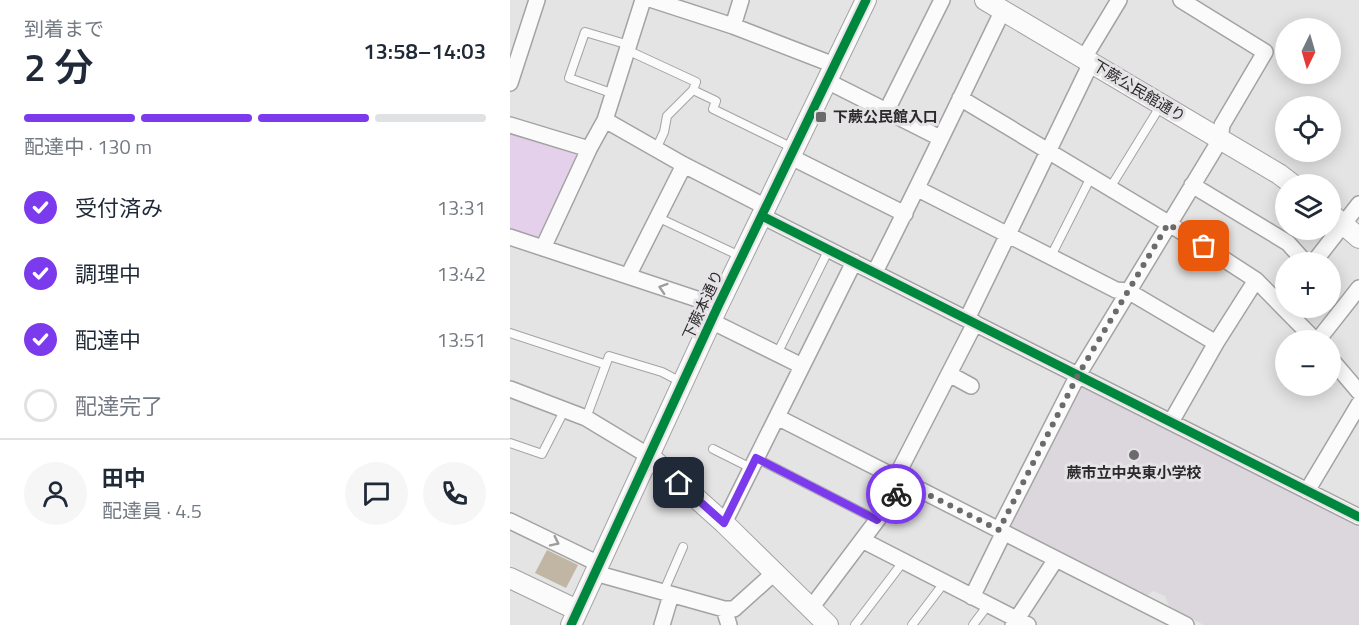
<!DOCTYPE html>
<html lang="ja">
<head>
<meta charset="utf-8">
<style>
	body { margin:0; font-family:"Titillium Web","Noto Sans JP",sans-serif; background:#f6f6f7; color:#1f2937; height:100vh; display:flex; flex-direction:column; font-size:22px; white-space:nowrap }
	* { box-sizing:border-box; margin:0 }
	p { font-size:20px; color:#747a83 }
	.icon { flex:none; width:33px; height:33px; fill:none; stroke:currentColor; stroke-width:2; stroke-linecap:round; stroke-linejoin:round }
	.map { position:relative; flex:1; overflow:hidden }
	.panel { display:flex; flex-direction:column; background:#fff; width:510px }
	.panel>* { flex:none }
	.needle { width:39px; rotate:185deg }
	.controls { position:absolute; left:765px; top:18px; display:grid; gap:12px }
	.controls a { display:grid; place-items:center; width:66px; height:66px; border-radius:50%; background:#fff; box-shadow:0 3px 15px #0003; font-size:30px }
	.pin { position:absolute; display:grid; place-items:center; width:51px; height:51px; color:#fff; margin:-26px; border-radius:12px; box-shadow:0 3px 9px #0006 }
	.courier { position:absolute; display:grid; place-items:center; width:60px; height:60px; margin:-30px; border:4px solid #7c3aed; border-radius:50%; background:#fff; color:#222; box-shadow:0 2px 8px #0007 }
	.head em { font-style:normal; font-weight:600 }
	.head div { display:flex; flex-direction:column-reverse }
	.head { display:flex; align-items:center; justify-content:space-between; height:102px; padding:0 24px }
	h1 { font-size:39px; font-weight:600; line-height:45px }
	.bar { display:grid; grid-template-columns:repeat(4,1fr); gap:9px 6px; align-content:center; height:72px; padding:0 24px }
	.bar i { height:8px; border-radius:4px; background:#e0e1e3 }
	.bar .selected { background:#7c3aed }
	.bar p { grid-column:span 4 }
	.line { display:flex; align-items:center; gap:15px; padding:0 24px; border-top:2px solid #e0e1e3 }
	.line div { flex:1 }
	.round { display:grid; place-items:center; flex:none; width:63px; height:63px; border-radius:32px; background:#f6f6f7 }
	ol { padding:0 24px; list-style:none }
	li { display:flex; align-items:center; gap:18px; height:66px }
	li p { margin-inline-start:auto }
	li .icon { padding:6px; border-radius:50%; background:#7c3aed; color:#fff; stroke-width:4 }
	li:last-child { color:#747a83 }
	li i { width:33px; height:33px; border:3px solid #e0e1e3; border-radius:50% }
	main { display:flex; flex:1; min-height:0 }
	.map>svg:first-child { display:block }
</style>
</head>
<body>
<main>
<section class="panel">
<div class="head"><div><h1>2 分</h1><p>到着まで</p></div><em>13:58–14:03</em></div>
<div class="bar"><i class="selected"></i><i class="selected"></i><i class="selected"></i><i></i><p>配達中 · 130 m</p></div>
<ol>
<li><svg class="icon" aria-label="check" viewBox="0 0 24 24"><path d="M5 12l5 5 9-10"/></svg>受付済み<p>13:31</p></li>
<li><svg class="icon" aria-label="check" viewBox="0 0 24 24"><path d="M5 12l5 5 9-10"/></svg>調理中<p>13:42</p></li>
<li><svg class="icon" aria-label="check" viewBox="0 0 24 24"><path d="M5 12l5 5 9-10"/></svg>配達中<p>13:51</p></li>
<li><i></i>配達完了</li>
</ol>
<div class="line" style="height:108px"><a class="round"><svg class="icon" aria-label="person" viewBox="0 0 24 24"><circle cx="12" cy="8" r="4"/><path d="M4 21q1-7 8-7t8 7"/></svg></a><div><b>田中</b><p>配達員 · 4.5</p></div><a class="round"><svg class="icon" aria-label="chat" viewBox="0 0 24 24"><path d="M4 5h16v11H9l-5 4z"/></svg></a><a class="round"><svg class="icon" aria-label="phone" viewBox="0 0 24 24"><path d="M5 4h4l2 5-3 2q2 4 5 5l2-3 5 2v4C11 20 4 13 5 4z"/></svg></a></div>
</section>
<div class="map">
<svg width="849" height="625" viewBox="0 0 849 625">
	<rect width="100%" height="100%" fill="#e5e4e5"/>
	<path fill="#dcd7dd" d="M577,387l272,138v100h-155l-35,-18 -4,-11 -12,-5 -6,5 -134,-67 -2,-6 68,-135z"/>
	<path fill="#e4d0eb" d="M0,128l67,23 2,4 -40,84 -29,-6z"/>
	<path fill="#c1b5a4" d="M37,550l31,15 -12,23 -31,-15z"/>
	<g fill="none" stroke-linecap="round" stroke-linejoin="round">
		<g stroke="#a4a3a4" stroke-width="10">
			<path id="service" d="M117,50l69,32 -3,8 23,11 -3,8 80,39
				M104,94l-45,-16 16,-46 44,13
				M146,149l8,-17 3,-16 26,-26
				M600,188l51,-83
				M147,217l83,39
				M541,256l40,-79
				M0,333l94,31
				M267,354l52,-105
				M76,418l23,-62 53,16 21,11
				M0,443l32,11 23,-45
				M203,449l38,19
				M246,458l121,62
				M153,593l20,-46
				M345,625l48,-63
				M402,625l32,-42
				M463,625l15,-20"/>
		</g>
		<g stroke="#a4a3a4" stroke-width="18">
			<path id="minor" d="M143,0l80,26 101,39
				M223,26l8,-26
				M574,58l35,-58
				M317,81l113,57
				M0,83l27,-83
				M450,98l208,125 88,57 59,60
				M377,110l55,-110
				M95,120l79,45 82,42
				M0,125l79,24
				M281,157l114,57
				M682,185l96,58 17,19
				M408,189l198,101 12,1 88,52
				M252,216l597,301
				M0,237l208,69
				M33,248l46,-99 16,-29 38,-120
				M804,262l45,-58
				M365,272c44,-87 86,-175 128,-262
				M118,276l56,-111
				M457,319l124,-256
				M201,321l91,45
				M808,340l41,-52
				M820,358l29,34
				M439,374l22,12
				M0,389l76,29 63,38
				M267,417l409,208
				M661,422l45,-79 40,-63
				M386,477l79,-154
				M797,491l52,-87
				M0,521l89,43
				M214,523l130,-261
				M489,530l79,-155 142,-235 2,-15 43,-73 -84,-52
				M352,540l166,85
				M85,573l129,36h10l40,-36
				M462,597l32,-65
				M301,608l94,-125
				M214,609l5,16
				M152,625l9,-30
				M503,625l43,-66"/>
		</g>
		<g stroke="#a4a3a4" stroke-width="22">
			<path id="tertiary" d="M475,0l294,174 13,10
				M820,213l29,25
				M139,456l75,67 104,102
				M0,578l67,32
				M61,625l147,-319 148,-306"/>
		</g>
		<use href="#service" stroke="#fbfbfb" stroke-width="8"/>
		<use href="#minor" stroke="#fbfbfb" stroke-width="15"/>
		<use href="#tertiary" stroke="#fbfbfb" stroke-width="20"/>
		<g stroke="#e6e3e6" stroke-width="13">
			<path id="cycleway" d="M252,216l597,301
				M61,625l147,-319 148,-306"/>
		</g>
		<use href="#cycleway" stroke="#00873e" stroke-width="9"/>
	</g>
	<defs><path id="oneway-chevron" d="M-2-3.5L2.5 0L-2 3.5" fill="none" stroke-width="1.6" stroke-linecap="round" stroke-linejoin="round" transform="scale(1.5)"/></defs>
	<g stroke="#9d9d9d">
		<use href="#oneway-chevron" transform="translate(153 288) rotate(-162)"/>
		<use href="#oneway-chevron" transform="translate(45 542) rotate(26)"/>
	</g>
	<g fill="none" stroke-linecap="round" stroke-linejoin="round">
		<path stroke="#6b6b6c" stroke-width="6" stroke-dasharray="0 10.8" d="M386,494l9,-11 94,47 79,-155 90,-151 36,22"/>
		<path stroke="#7c3aed" stroke-width="8" d="M169,483l45,40 32,-65 121,62 19,-26"/>
	</g>
	<g fill="#6b6b6c" stroke="#e6e3e6" stroke-width="2">
		<rect x="305" y="111" width="12" height="12" rx="3"/>
		<circle cx="624" cy="455" r="6"/>
	</g>
	<g text-anchor="middle" stroke-width="6" stroke-linejoin="round" paint-order="stroke">
		<g font-size="15" fill="#2a2a2b" stroke="#e6e3e6">
			<text transform="translate(629 91) rotate(31)" y="5">下蕨公民館通り</text>
			<text transform="translate(193 305) rotate(-65)" y="5">下蕨本通り</text>
		</g>
		<g font-size="15" font-weight="bold" fill="#2a2a2b" stroke="#e6e3e6" text-anchor="start">
			<text x="323" y="122">下蕨公民館入口</text>
			<text x="624" y="478" text-anchor="middle">蕨市立中央東小学校</text>
		</g>
	</g>
</svg>
<div class="controls">
<a><svg class="needle" viewBox="-14 -14 28 28"><path d="M0-13l5 13h-10z" fill="#e53935"/><path d="M0 13l5-13h-10z" fill="#747a83"/></svg></a>
<a><svg class="icon" aria-label="locate" viewBox="0 0 24 24"><circle cx="12" cy="12" r="6"/><path d="M12 2v4M12 18v4M2 12h4M18 12h4"/></svg></a>
<a><svg class="icon" aria-label="layers" viewBox="0 0 24 24"><path d="M12 4l9 5-9 5-9-5zM3 14l9 5 9-5"/></svg></a>
<a>+</a>
<a>−</a>
</div>
<div class="pin" style="left:694px;top:246px;background:#ea580c"><svg class="icon" aria-label="bag" viewBox="0 0 24 24"><path d="M5 8h14l-1 12H6zM9 8a3 3 0 0 1 6 0"/></svg></div>
<div class="pin" style="left:169px;top:483px;background:#1f2937"><svg class="icon" aria-label="home" viewBox="0 0 24 24"><path d="M3 11l9-7 9 7M6 9v11h12V9"/></svg></div>
<div class="courier" style="left:386px;top:494px"><svg class="icon" aria-label="bike" viewBox="0 0 24 24"><circle cx="6" cy="16" r="4"/><circle cx="18" cy="16" r="4"/><path d="M6 16l4-8h5l3 8M10 8l3 8H6M13 5h3"/></svg></div>
</div>
</main>
</body>
</html>
